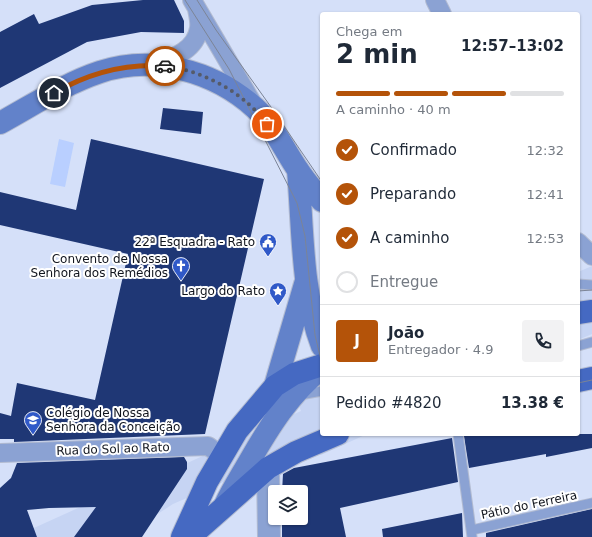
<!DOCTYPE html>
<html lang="pt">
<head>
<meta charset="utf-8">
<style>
	body { margin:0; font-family:"DejaVu Sans",sans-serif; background:#f2f2f3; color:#1f2937; height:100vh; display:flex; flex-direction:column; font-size:15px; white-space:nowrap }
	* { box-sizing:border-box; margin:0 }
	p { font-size:13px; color:#747a83 }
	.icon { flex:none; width:22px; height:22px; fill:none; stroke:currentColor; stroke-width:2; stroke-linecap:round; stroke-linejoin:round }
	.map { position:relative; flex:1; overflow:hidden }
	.drawer { position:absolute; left:320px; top:12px; width:260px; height:424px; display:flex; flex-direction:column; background:#fff; border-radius:4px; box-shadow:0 1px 3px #0004 }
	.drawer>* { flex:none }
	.fabs { position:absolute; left:268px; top:485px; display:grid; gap:8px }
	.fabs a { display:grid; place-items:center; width:40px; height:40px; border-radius:4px; background:#fff; box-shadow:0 1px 3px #0004; font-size:20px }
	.pin { position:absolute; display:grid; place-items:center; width:34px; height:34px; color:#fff; margin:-17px; border:2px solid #fff; border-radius:50%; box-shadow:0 1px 4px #0007 }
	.courier { position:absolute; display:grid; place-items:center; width:40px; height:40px; margin:-20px; border:3px solid #b45309; border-radius:50%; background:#fff; color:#222; box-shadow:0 1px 5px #0007 }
	.summary em { font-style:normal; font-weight:700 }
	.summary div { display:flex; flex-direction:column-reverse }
	.summary { display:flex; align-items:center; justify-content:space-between; height:68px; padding:0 16px }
	h1 { font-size:26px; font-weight:700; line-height:30px }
	.bar { display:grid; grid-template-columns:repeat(4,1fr); gap:6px 4px; align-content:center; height:48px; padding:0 16px }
	.bar i { height:5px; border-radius:3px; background:#e0e1e3 }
	.bar .selected { background:#b45309 }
	.bar p { grid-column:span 4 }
	.line { display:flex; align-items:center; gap:10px; padding:0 16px; border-top:1px solid #e0e1e3 }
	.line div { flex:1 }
	.round { display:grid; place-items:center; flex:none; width:42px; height:42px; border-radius:4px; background:#f2f2f3 }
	ol { padding:0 16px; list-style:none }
	li { display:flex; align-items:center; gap:12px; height:44px }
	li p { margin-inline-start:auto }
	li .icon { padding:4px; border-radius:50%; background:#b45309; color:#fff; stroke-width:4 }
	li:last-child { color:#747a83 }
	li i { width:22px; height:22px; border:2px solid #e0e1e3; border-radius:50% }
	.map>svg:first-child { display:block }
</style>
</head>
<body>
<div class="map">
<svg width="592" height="537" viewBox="0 0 592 537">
	<rect width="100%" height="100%" fill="#d5e0f9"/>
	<path fill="#c6d4f3" d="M592,266v68l-14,6v-68z
		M322,386v48h45l-46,21 -6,-13 -142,62 -17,11 -49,22h-93l126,-57 19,-4 142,-65 -5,-13z"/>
	<path fill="#b9cfff" d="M59,139l15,4 -9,44 -15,-3z"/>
	<path fill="#1f3775" d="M143,0h31l10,21v12l-43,-1 -54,10 -87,46v-56l34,-18 5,10 53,-19z
		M163,108l40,4 -2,22 -41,-5z
		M91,139l173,40 -59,255 -191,8v-3h-14v-26l11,3 6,-33 78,17 33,-146 -128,-29v-33l76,18z
		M473,434h119v14l-46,9v-3l-77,14 -5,-32z
		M452,438l6,44 -118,26 6,29h-64v-19h19v-26h-19l1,-18 11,-6z
		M184,457l3,5v7l-45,68h-68l22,-30 -47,1 -22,2 10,27h-37v-49l11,-10 6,-15z
		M592,509v28h-106v-4z
		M462,513l1,24h-80l-1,-8z"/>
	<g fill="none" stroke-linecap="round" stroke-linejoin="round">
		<g stroke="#b2bbd1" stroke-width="11">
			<path id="service" d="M578,284l14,1
				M578,346l14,-4
				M300,395l22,-4
				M458,434l14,103
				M472,530l120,-27"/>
		</g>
		<g stroke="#b2bbd1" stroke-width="20">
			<path id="minor" d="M192,0l61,104
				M435,0l7,14
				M155,65c18,-7 41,-15 44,-37 1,-6 -1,-13 -2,-19
				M578,242l14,14
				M0,453l208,-7 14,10"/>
		</g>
		<g stroke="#b2bbd1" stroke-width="24">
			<path id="tertiary" d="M268,468l1,69"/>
		</g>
		<g stroke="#b2bbd1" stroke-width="24">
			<path id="secondary" d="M0,123c33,-18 64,-39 100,-51 53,-18 114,-1 155,36 18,16 29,42 43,62 7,11 16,21 24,31
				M298,170c5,58 3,121 24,176
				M275,386l30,-102
				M225,505c7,-15 16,-29 24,-43 20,-35 41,-69 73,-94"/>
		</g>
		<g stroke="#b2bbd1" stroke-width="24">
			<path id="primary" d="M578,313l14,-2
				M578,381l14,-3
				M182,537l25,-55 30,-51 38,-45 19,-12 28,-9
				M190,537l78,-69 28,-16 42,-18"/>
		</g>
		<use href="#service" stroke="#8ba2d3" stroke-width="9"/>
		<use href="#minor" stroke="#8ba2d3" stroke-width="18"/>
		<use href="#tertiary" stroke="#8ba2d3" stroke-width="22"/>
		<use href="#secondary" stroke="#6282ca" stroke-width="22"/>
		<use href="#primary" stroke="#4569c2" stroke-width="22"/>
		<path stroke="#7c8496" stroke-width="1" d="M185,0l44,69 68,134 8,33 10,99 7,29
			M197,0l19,30 55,77 51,75
			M578,291l14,-1
			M578,383l14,-3"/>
	</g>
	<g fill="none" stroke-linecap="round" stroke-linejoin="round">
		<path stroke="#555b6a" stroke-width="4" stroke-dasharray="0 7.2" d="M165,66c39,5 78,26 102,58"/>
		<path stroke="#b45309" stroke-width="5" d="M54,93c35,-20 70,-30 111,-27"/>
	</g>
	<defs>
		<g id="civic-pin" transform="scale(0.9)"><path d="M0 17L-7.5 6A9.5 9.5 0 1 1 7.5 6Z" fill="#3059c8" stroke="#fff"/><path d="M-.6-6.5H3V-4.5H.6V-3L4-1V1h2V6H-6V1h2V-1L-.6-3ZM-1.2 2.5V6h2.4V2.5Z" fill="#fff"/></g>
		<g id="church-pin" transform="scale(0.9)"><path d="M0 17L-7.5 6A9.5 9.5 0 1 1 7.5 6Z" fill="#3059c8" stroke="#fff"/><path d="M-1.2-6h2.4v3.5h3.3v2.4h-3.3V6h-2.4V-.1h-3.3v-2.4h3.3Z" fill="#fff"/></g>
		<g id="sight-pin" transform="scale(0.9)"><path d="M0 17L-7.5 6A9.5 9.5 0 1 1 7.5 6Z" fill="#3059c8" stroke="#fff"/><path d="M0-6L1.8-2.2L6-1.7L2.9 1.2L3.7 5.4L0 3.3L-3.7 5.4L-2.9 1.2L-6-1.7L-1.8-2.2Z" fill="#fff"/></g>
		<g id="school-pin" transform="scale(0.9)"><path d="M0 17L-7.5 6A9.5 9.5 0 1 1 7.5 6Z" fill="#3059c8" stroke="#fff"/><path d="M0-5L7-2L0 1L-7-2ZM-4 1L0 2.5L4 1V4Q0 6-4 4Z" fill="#fff"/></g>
	</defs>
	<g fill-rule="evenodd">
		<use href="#civic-pin" x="268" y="242"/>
		<use href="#church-pin" x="181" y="266"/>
		<use href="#sight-pin" x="278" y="291"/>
		<use href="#school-pin" x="33" y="420"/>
	</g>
	<g text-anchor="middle" stroke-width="4" stroke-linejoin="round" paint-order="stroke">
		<g font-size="12" fill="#10141d" stroke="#fff" text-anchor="end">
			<text x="255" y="246">22ª Esquadra - Rato</text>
			<text x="168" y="263">Convento de Nossa<tspan x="168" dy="14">Senhora dos Remédios</tspan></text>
			<text x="265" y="295">Largo do Rato</text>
			<text x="46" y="417" text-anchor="start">Colégio de Nossa<tspan x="46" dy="14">Senhora da Conceição</tspan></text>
		</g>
		<g font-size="12" fill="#10141d" stroke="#fff">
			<text transform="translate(113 449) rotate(-2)" y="4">Rua do Sol ao Rato</text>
			<text transform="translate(529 505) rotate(-12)" y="4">Pátio do Ferreira</text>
		</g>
	</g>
</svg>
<div class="fabs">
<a><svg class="icon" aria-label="layers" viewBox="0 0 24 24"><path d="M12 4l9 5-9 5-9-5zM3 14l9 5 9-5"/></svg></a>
</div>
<div class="pin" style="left:267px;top:124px;background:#ea580c"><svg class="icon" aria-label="bag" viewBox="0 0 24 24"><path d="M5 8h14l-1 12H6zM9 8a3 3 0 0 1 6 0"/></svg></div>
<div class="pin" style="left:54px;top:93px;background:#1f2937"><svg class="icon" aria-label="home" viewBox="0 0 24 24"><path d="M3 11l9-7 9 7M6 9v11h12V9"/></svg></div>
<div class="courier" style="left:165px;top:66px"><svg class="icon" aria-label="car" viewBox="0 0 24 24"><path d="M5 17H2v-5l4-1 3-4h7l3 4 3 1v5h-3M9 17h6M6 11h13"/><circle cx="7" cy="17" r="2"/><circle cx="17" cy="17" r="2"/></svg></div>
<section class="drawer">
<div class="summary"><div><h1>2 min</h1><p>Chega em</p></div><em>12:57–13:02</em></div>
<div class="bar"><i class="selected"></i><i class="selected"></i><i class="selected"></i><i></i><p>A caminho · 40 m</p></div>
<ol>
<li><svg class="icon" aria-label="check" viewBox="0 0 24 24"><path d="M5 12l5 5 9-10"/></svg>Confirmado<p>12:32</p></li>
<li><svg class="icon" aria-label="check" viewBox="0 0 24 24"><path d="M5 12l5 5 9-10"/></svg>Preparando<p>12:41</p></li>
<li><svg class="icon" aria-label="check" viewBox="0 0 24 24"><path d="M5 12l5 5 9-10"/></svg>A caminho<p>12:53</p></li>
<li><i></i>Entregue</li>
</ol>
<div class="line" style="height:72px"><b class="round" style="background:#b45309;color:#fff">J</b><div><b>João</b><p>Entregador · 4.9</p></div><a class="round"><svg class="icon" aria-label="phone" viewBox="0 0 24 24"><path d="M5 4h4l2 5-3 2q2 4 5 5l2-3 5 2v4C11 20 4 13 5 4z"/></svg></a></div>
<div class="line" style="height:52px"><div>Pedido #4820</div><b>13.38 €</b></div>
</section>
</div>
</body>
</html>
